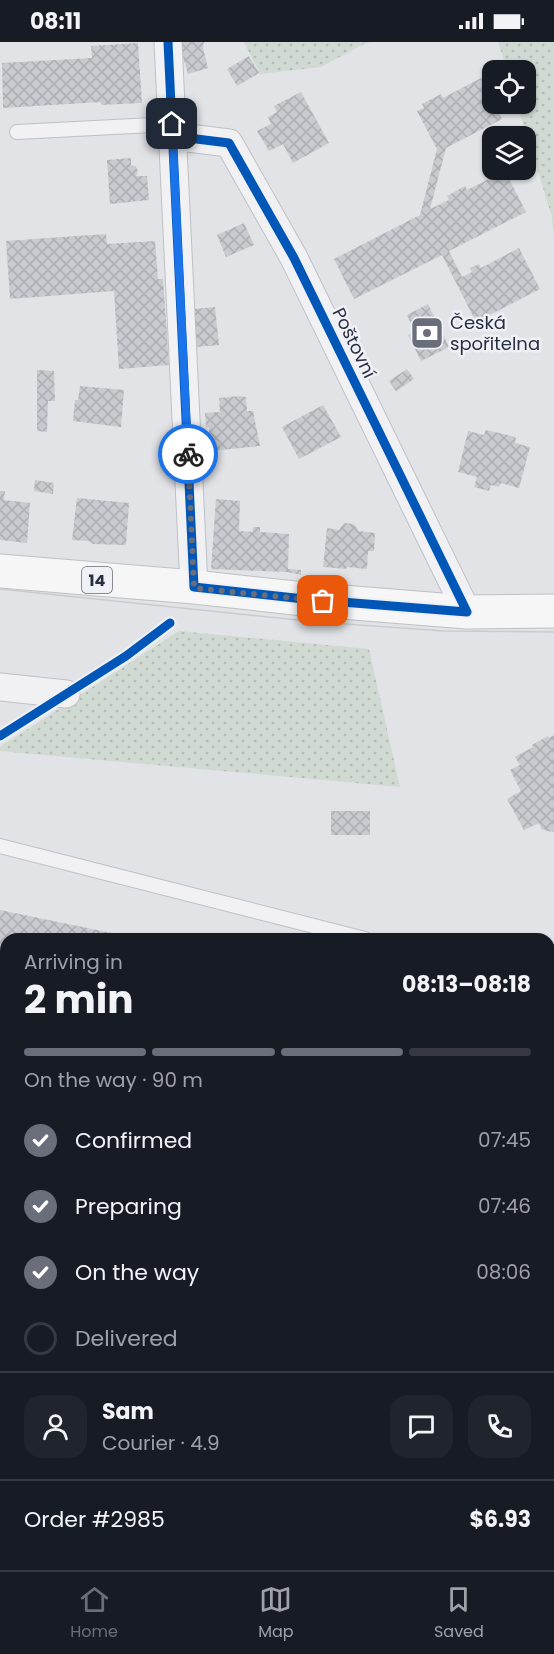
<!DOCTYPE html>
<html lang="en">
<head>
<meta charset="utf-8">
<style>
	body { margin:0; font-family:Poppins,sans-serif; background:#20242c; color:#f1f3f6; height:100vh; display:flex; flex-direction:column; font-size:22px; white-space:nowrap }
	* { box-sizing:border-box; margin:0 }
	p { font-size:20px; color:#9ea1a6 }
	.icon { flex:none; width:33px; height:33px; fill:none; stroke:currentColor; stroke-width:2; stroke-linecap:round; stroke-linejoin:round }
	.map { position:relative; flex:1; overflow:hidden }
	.details { position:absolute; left:0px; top:891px; width:555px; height:638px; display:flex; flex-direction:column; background:#171b24; border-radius:18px 18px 0 0; box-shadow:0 2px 4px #0004 }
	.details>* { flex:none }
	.controls { position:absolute; left:482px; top:18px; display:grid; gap:12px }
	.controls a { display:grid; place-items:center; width:54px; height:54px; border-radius:12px; background:#171b24; box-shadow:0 2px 4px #0004; font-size:30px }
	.pin { position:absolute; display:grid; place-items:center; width:51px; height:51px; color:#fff; margin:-26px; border-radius:12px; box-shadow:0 3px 9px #0006 }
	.courier { position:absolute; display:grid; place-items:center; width:60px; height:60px; margin:-30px; border:4px solid #1a73e8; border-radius:50%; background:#fff; color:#222; box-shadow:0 2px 8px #0007 }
	.headline em { font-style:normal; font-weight:700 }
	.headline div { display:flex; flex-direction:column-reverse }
	.headline { display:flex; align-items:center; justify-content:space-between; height:102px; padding:0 24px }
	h1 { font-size:39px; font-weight:700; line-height:45px }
	.bar { display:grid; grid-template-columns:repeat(4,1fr); gap:9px 6px; align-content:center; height:72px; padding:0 24px }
	.bar i { height:8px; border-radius:4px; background:#363941 }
	.bar .current { background:#6a6d7a }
	.bar p { grid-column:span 4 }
	.line { display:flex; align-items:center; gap:15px; padding:0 24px; border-top:2px solid #363941 }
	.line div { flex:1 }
	.round { display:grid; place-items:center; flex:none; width:63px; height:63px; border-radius:18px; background:#20242c }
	ol { padding:0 24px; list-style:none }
	li { display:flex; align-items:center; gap:18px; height:66px }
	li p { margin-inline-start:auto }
	li .icon { padding:6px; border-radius:50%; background:#6a6d7a; color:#fff; stroke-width:4 }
	li:last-child { color:#9ea1a6 }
	li i { width:33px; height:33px; border:3px solid #363941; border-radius:50% }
	.status { display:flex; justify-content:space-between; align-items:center; height:42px; padding:0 30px; background:#171b24; direction:ltr }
	.status svg { height:16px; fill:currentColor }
	.tabs { display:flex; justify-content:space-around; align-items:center; height:84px; border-top:2px solid #363941; background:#171b24; font-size:16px; color:#9ea1a6 }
	.tabs a { display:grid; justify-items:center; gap:3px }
	.tabs .current { color:#6a6d7a }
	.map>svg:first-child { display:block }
</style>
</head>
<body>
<div class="status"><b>08:11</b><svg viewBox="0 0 49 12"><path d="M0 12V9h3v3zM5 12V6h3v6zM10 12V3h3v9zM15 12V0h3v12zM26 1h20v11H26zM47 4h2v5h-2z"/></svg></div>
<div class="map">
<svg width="554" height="1528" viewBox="0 0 554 1528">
	<defs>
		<pattern id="park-dots" width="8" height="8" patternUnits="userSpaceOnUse" patternTransform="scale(1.5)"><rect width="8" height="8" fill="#d0dad2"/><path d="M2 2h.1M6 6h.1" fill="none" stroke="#b3bbb5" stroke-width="1.8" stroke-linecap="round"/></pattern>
		<pattern id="building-cross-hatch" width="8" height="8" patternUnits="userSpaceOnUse" patternTransform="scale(1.5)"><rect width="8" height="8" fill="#c9cacf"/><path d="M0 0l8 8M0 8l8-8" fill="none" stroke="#adaeb3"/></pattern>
	</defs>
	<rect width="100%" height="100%" fill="#e2e3e7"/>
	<path fill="url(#park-dots)" d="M244,0h127l-7,2 -43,23 -61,7z
		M498,0h56v194l-2,-19 -35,-113h8v-34h-18z
		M179,589l190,18 31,138 -400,-36v-4z"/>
	<path fill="url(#building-cross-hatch)" d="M181,0h23l-1,6 5,20 -20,6 -6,-21z
		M138,1l4,60 -41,2v-3l-98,6 -1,-45 90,-5 -1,-12z
		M249,14l10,17 -22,13 -10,-17z
		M481,36l21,41 -56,29 -16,61 19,-9 -2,-4 18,-10 2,4 38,-19 21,41 -77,39 13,26 10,-5 -2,-4 9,-4 2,4 38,-20 21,41 -64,33 -34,-67 -88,44 -20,-40 86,-44 17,-66 -20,-38 7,-3 -2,-4 19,-10 2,4z
		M301,50l28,51 -36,20 -10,-19 -14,7 -12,-20 14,-7 -3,-7 9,-5 -3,-6z
		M131,116v7l5,2 2,4 -2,5h11l2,24 -39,4 -3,-44z
		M244,181l10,22 -28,12 -9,-22z
		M106,192l1,10 48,-3 3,38h5l6,86 -50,4 -5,-78 -104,8 -4,-58z
		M428,262l21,43 -28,14 -13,-26 7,-3 -8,-17z
		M215,265l4,38 -22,2 -4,-38z
		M407,327l7,10 -18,12 -7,-10z
		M37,328l17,1 1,30h-7l-1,31 -10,-1z
		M80,344l44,4 -3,37 -48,-6 2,-21h3z
		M239,354l7,1 1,14h6l7,35 -50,5 -1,-24h-3l-1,-14 15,-1 -1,-14z
		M323,363l18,32 -42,22 -17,-32z
		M486,388l26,6 4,2 -1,5 15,4 -11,41 -18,-5 -2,4 -8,-2 -2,6 -15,-4 3,-10 -19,-5 10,-41 16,4z
		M35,438l19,3 -1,11 -19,-3z
		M0,449h5l-1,9 26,3 -3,40 -27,-3z
		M77,456l52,5 -3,42 -33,-1 -4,-3 -17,-1z
		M216,457l24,2 -1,30 14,1v-5h7v5l29,2 -1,35 13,1v5l-14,-3 -76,-3z
		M344,481l9,1 5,5v2l17,2 -1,18h-6l-1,18 -20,-2 -1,2 -23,-2 4,-39 12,2z
		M554,693v97l-8,-1 -2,-2 -2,1 -3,-7 -15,7 -17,-31 14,-8 -11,-21 10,-5 -5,-8 18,-10 -1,-2 16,-9 1,2z
		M331,769h39v24h-39z
		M0,868l136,28 -130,1v272l-6,-1z
		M549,984l5,1v119l-4,20z
		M0,1271l6,1 -1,106 -5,-1z
		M0,1397l6,1v124h120l-1,6h-125l3,-15h-3z
		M553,1399h1v25l-5,-1z
		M549,1453l5,1v74h-107l1,-6h101z
		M166,1522h244l-1,6h-244z"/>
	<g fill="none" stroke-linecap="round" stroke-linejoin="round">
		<g stroke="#bfc0c4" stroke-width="16">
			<path id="service" d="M17,90l155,-8
				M0,804l365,93
				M549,944l5,1
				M549,1265l5,-2
				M437,1528l1,-6"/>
		</g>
		<g stroke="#bfc0c4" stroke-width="29">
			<path id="minor" d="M168,0l26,545
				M172,94l57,7 65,115 173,354
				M0,645l66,7"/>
		</g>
		<g stroke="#bec0c4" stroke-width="35">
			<path id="primary" d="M0,529l194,16 110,12 163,13 87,-1"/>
		</g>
		<use href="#service" stroke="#f1f1f4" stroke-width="14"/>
		<use href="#minor" stroke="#f1f1f4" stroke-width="27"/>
		<use href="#primary" stroke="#f6f6f6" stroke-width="33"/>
		<path stroke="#cbcbcf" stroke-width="1.5" d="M0,547l317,33 127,9 110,1"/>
		<g stroke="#f0f1f6" stroke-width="13">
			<path id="cycleway" d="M168,0l26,545 110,12 163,13
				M172,94l57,7 65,115 173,354
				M0,694l126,-80 44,-33"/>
		</g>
		<use href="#cycleway" stroke="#0057b8" stroke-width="9"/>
	</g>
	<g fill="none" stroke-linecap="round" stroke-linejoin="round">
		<path stroke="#6a6d7a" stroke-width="6" stroke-dasharray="0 10.8" d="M188,412l6,134 129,13"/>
		<path stroke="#1a73e8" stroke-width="8" d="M172,82l16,330"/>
	</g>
	<defs>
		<g id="bank-square" transform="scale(1.725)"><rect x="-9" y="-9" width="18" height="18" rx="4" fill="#6a6d7a" stroke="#f0f1f6"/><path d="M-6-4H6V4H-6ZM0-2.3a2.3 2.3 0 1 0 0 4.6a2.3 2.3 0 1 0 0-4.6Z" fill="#fff"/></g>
	</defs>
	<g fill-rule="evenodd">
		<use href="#bank-square" x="427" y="291"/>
	</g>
	<g text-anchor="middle" stroke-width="5" stroke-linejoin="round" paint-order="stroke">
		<rect fill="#f0f1f6" stroke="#656877" stroke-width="1.5" x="82" y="525" width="30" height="26" rx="4.5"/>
		<g font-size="16" font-weight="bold" fill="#292d40">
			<text x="97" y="544">14</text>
		</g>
		<g font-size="18" fill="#292d40" stroke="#f0f1f6" text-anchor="start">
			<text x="450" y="287">Česká<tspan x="450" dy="21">spořitelna</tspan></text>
		</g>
		<g font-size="18" fill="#292d40" stroke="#f0f1f6">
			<text transform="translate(354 301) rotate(64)" y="6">Poštovní</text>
		</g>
	</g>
</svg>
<div class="controls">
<a><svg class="icon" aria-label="locate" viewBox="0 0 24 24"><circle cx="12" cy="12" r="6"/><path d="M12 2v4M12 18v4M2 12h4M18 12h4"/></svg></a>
<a><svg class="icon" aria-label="layers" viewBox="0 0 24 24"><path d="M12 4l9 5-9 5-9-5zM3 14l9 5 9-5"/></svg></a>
</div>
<div class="pin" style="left:323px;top:559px;background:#ea580c"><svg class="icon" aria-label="bag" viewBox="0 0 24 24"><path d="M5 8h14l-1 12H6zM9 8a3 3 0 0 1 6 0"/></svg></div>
<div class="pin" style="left:172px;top:82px;background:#1f2937"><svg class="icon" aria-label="home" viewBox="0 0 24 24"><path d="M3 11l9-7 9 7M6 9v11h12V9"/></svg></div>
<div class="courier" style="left:188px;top:412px"><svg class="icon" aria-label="bike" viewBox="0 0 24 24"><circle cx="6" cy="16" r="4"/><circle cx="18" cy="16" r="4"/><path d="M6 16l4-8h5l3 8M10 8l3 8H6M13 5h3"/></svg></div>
<section class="details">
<div class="headline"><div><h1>2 min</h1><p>Arriving in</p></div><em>08:13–08:18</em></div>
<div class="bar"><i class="current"></i><i class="current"></i><i class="current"></i><i></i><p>On the way · 90 m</p></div>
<ol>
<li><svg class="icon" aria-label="check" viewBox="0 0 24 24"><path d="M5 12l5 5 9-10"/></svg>Confirmed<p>07:45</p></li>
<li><svg class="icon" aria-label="check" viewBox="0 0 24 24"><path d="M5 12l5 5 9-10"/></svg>Preparing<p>07:46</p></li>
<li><svg class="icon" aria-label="check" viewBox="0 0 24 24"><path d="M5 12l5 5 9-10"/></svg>On the way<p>08:06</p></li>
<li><i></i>Delivered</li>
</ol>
<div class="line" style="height:108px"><a class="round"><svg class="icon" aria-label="person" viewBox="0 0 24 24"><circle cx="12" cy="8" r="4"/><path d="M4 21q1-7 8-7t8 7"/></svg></a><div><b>Sam</b><p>Courier · 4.9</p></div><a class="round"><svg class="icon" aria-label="chat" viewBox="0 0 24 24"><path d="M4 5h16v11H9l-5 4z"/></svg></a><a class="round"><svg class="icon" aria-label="phone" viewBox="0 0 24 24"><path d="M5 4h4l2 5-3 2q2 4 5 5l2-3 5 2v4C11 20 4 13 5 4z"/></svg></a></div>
<div class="line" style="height:78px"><div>Order #2985</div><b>$6.93</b></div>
</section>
</div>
<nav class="tabs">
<a class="current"><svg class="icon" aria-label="home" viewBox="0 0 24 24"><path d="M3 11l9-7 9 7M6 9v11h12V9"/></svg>Home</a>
<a><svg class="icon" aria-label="map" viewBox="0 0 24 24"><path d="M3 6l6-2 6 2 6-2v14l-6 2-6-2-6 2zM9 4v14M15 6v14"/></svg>Map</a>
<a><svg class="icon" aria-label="saved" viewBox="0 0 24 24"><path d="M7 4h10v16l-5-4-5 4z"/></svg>Saved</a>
</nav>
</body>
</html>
